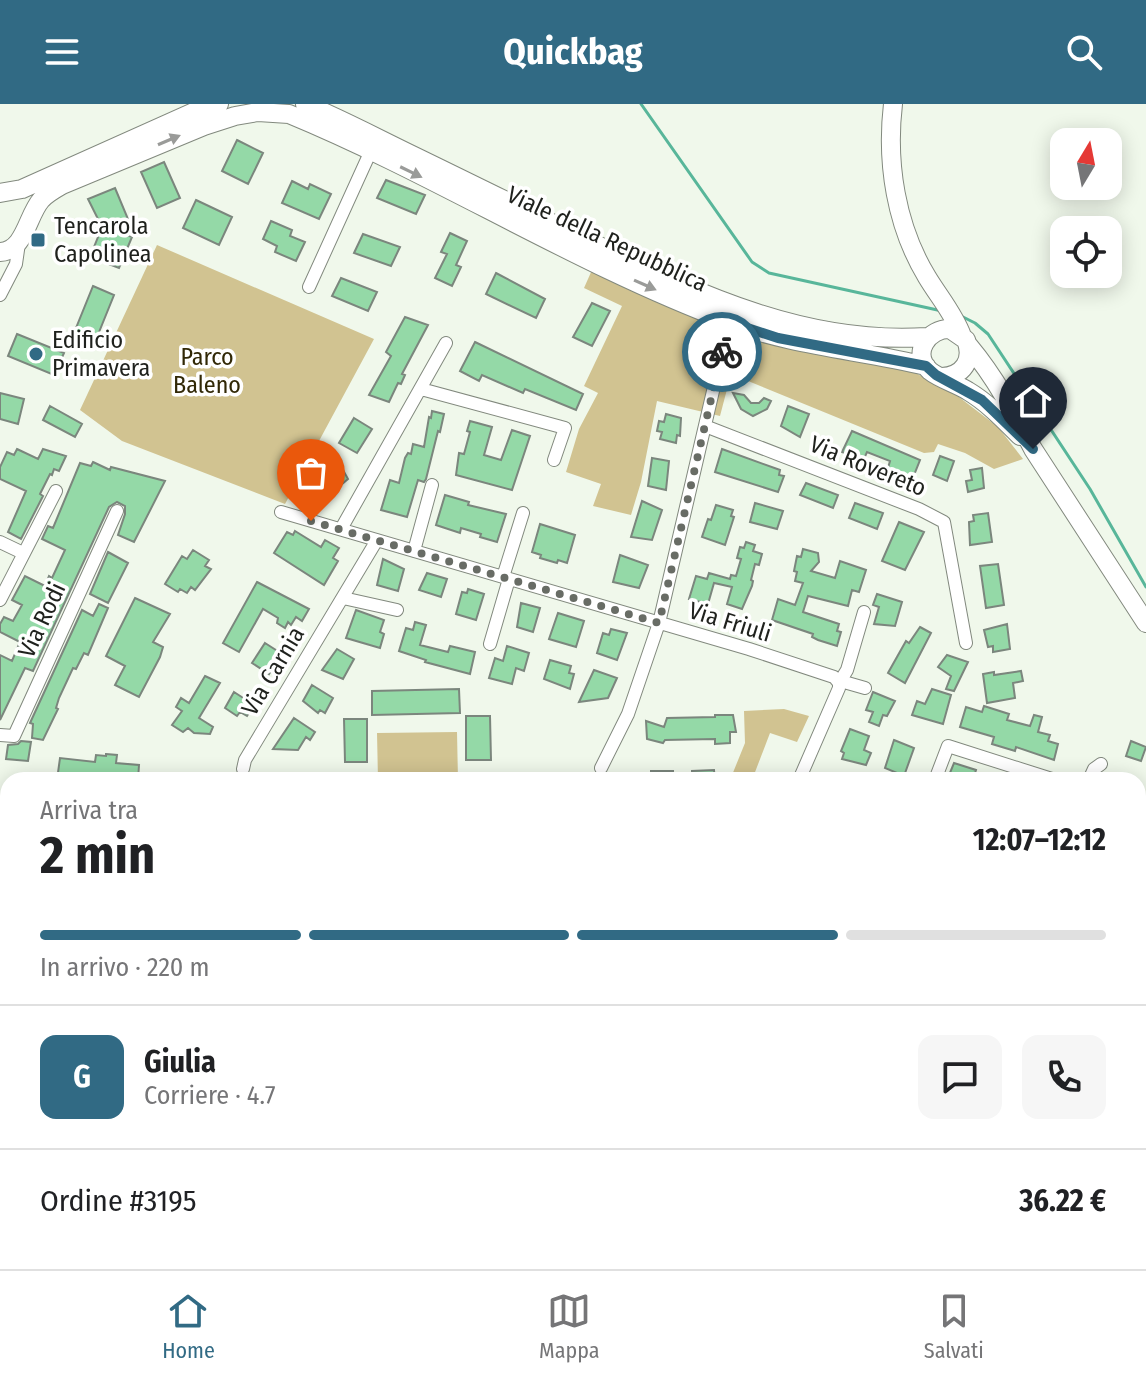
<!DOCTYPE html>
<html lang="it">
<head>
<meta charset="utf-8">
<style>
	body { margin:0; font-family:"Fira Sans Condensed",sans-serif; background:#f6f6f6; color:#202124; height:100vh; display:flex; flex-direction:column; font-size:30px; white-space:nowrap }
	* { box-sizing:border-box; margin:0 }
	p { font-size:26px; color:#757577 }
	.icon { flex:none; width:44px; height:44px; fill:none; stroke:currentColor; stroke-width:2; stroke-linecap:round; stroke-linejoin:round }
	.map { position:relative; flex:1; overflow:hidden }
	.side { position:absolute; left:0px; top:668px; width:1146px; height:498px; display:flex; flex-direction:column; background:#fff; border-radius:24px 24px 0 0; box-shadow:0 4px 20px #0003 }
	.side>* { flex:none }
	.needle { width:52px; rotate:10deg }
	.controls { position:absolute; left:1050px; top:24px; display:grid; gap:16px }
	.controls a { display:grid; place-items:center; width:72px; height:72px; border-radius:16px; background:#fff; box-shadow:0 4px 20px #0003; font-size:40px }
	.pin { position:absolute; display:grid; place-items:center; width:68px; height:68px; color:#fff; margin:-82px -34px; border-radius:50% 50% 50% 0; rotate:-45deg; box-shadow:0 0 8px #0007 }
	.pin .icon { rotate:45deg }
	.courier { position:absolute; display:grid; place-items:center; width:80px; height:80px; margin:-40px; border:6px solid #316a84; border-radius:50%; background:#fff; color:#222; box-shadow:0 2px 10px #0007 }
	.overview em { font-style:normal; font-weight:700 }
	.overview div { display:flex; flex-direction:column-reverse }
	.overview { display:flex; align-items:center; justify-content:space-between; height:136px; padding:0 40px }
	h1 { font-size:52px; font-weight:700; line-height:60px }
	.bar { display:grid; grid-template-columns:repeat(4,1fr); gap:12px 8px; align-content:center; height:96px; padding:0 40px }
	.bar i { height:10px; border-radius:6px; background:#e0e0e0 }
	.bar .on { background:#316a84 }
	.bar p { grid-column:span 4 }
	.line { display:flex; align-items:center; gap:20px; padding:0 40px; border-top:2px solid #e0e0e0 }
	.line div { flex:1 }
	.round { display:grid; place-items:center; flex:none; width:84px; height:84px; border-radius:16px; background:#f6f6f6 }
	header { display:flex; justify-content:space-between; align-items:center; height:104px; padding:0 40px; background:#316a84; color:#fff; font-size:36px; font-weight:700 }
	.menu { display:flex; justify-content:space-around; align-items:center; height:112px; border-top:2px solid #e0e0e0; background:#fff; font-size:22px; color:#757577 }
	.menu a { display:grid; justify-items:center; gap:4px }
	.menu .on { color:#316a84 }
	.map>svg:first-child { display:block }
</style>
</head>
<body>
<header><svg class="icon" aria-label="menu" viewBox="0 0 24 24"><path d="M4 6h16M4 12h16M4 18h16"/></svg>Quickbag<svg class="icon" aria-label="search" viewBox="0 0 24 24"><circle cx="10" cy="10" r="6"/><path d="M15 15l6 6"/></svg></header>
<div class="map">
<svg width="1146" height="1165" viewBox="0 0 1146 1165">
	<rect width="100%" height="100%" fill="#f0f8eb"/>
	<path fill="#d1c391" d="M157,141l217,94 -89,165 -163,-63 -42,-31z
		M592,166l122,56 28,10 168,34 45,24 43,33 25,32 -29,10 -29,-16 -27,-9 -4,8 -10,1 -193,-79 -11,42 -63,-15 -16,81 -10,33 -38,-9 8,-22 -35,-12 13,-43 19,-36 -14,-7 38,-80 -38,-18z
		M784,605l25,7 -12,26 -27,-9 -18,47h-22l15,-37 -1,-32z
		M457,628l1,48h-80l-1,-47z"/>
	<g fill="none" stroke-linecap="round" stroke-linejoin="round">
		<path stroke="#58b69a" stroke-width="3" d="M641,0l111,158 17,11 173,38
			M961,212l14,7 13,11 102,155 56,98"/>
	</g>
	<path fill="#94d9a7" stroke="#7b867d" stroke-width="2" d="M237,36l26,13 -15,31 -26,-13z
		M164,58l16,36 -23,10 -16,-36z
		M386,76l39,15 -9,19 -39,-16z
		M292,77l16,8 2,-5 21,10 -12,25 -37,-16z
		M115,84l13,31 -4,15 8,3 -13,31 -29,-11 12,-30 -14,-28z
		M196,96l36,17 -13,28 -36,-17z
		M271,117l21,9 -2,6 15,6 -9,19 -21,-9 2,-6 -14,-7z
		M450,129l17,8 -11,24 5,2 -9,19 -17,-8 12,-24 -6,-2z
		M363,130l37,13 -9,19 -37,-13z
		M496,169l49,26 -9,19 -50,-24z
		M341,174l36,14 -9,19 -36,-15z
		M93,182l21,9 -19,47 -21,-9z
		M592,199l18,8 -18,35 -19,-9z
		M405,213l23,8 -26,49 3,1 -4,9 -3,-1 -9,19 -20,-7 22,-39 -5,-4z
		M17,230l47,19 -10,22 -46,-19z
		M475,238l108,52 -7,16 -51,-21 -2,4 -41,-18 -3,6 -19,-10z
		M0,289l24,6 -6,25 -18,-5z
		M733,289l11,2 7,8h8l5,-5 7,3 -4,8 -14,7 -12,-7z
		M50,302l32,18 -7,13 -32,-17z
		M788,302l21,8 -9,23 -19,-11z
		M432,307l12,3 -4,18 -2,-1 -12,48 -2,3 -6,-2 -11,37 -26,-7 9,-30 9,3 6,-25 3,-5 3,1 2,-10 11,3 5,-30 2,1z
		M666,310l15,4 -1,18 -3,-1 -1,8 -16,-4 2,-7 -5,-1 2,-10 5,1z
		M354,314l18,11 -15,24 -18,-10z
		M470,317l22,6 -8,28 17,5 11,-30 18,6 -18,54 -56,-15 3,-22 5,1 6,-22 -3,-1z
		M852,327l68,29 -8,20 -24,-12 2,-7 -23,-9 -4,9 -21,-9z
		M17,345l21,10 5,-10 23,7 -7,15 -5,-2 -2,6 -2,-1 -10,20 3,2 -22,43 -13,-7 18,-41 -26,-12v-12l7,-15 7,3z
		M722,345l58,21 -1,5 5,1 -6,16 -63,-20z
		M940,352l14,5 -7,20 -14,-6z
		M652,354l17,3 -3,29 -18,-4z
		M93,358l17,8 1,-3 54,14 -31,61 -16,-7 7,-21v-8l-8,-4 -8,5 -76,164 -8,-3 -25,52v-65l12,6 8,-19 -20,-10v-8l4,-7 9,4 9,-16 -10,-5 13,-24 20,10 4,-10 3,2 13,-28 -23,-11 6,-13 5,2 27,-65 11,3z
		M982,364l2,20 -16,4 -2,-11 6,-1 -2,-10z
		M337,365l2,4 4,-3 5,9 -13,11 -10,-13z
		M806,379l32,12 -5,13 -33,-13z
		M445,391l24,7 -1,3 38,9 -9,28 -17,-5 1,-3 -20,-6 -1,5 -24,-8z
		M642,397l20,9 -10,30 -21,-3z
		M755,399l28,8 -6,18 -27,-7z
		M855,399l28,10 -6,16 -28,-11z
		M716,401l17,5 -2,6 3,1 -9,28 -23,-8 6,-18 3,1z
		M988,409l4,29 -22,3 -1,-23 5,-1 -1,-6z
		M899,418l25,10 -19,38 -23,-9z
		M540,420l35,11 -8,28 -9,-3 -1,3 -17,-5 1,-3 -9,-3z
		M295,427l26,16 4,-7 14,8 -6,10 5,3 -14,24 -50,-32 13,-21 6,3z
		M746,438l9,3 -2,6 9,3 -3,11 -4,-1 -4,16 2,1 -1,5 -10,23 -15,-5 5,-17 -18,-4 -6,21 -19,-5 7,-23 11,3 2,-6 21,6 1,-4 5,1 5,-17 -4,-1 3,-11 4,1z
		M803,445l15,4 1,9 -8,9 24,7 5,-17 26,9 -7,22 -7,-2 -4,16 -40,-10 -5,16 36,12 -2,7 4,1 -4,14 -19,-6 -6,-3 1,-3 -41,-14 6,-21 17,6 8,-22 -8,-2 2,-9 -3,-1 3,-15 4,1z
		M193,446l16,10 -4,6 6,3 -16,21 -4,-3 -4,6 -7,-4 -2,3 -13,-8 17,-28 5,3z
		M108,448l20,11 -20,40 -18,-9z
		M620,451l28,10 -9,23 -26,-6z
		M383,455l21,10 -6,22 -21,-6z
		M998,460l6,41 -18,3 -6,-42z
		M427,469l20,6 -6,18 -22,-7z
		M257,478l52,27 -7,12 -6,-4 -5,8 -3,-3 -3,6 -8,-5 1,-5 -15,-9 -24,43 -16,-9z
		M468,485l16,5 -8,26 -20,-6 6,-22 5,1z
		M877,490l25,8 -7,24 -21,-2 5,-17 -6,-2z
		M135,494l35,16 -17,28 10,5 -3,10 -21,40 -24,-12 10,-19 -19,-10z
		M521,499l19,5 -7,24 -16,-5z
		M99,500l9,4 -20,47 -4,-2 -8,16 -3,-1 -14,30 -3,10 2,1 -15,31 -11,-2 1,-14 -3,-1 52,-113 11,6z
		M356,506l28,10 -4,12 4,2 -4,14 -34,-10z
		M558,509l26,8 -8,26 -27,-8z
		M415,518l11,3 -6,20 28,7 2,-6 25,6 -5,22 -45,-12 1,-2 -27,-9 7,-23 7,2z
		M1007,520l3,25 -17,3v-6l-5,1 -4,-17z
		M920,523l11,6 -26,50 -17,-10 18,-32 3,2z
		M611,525l16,4 -10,27 -20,-7 6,-20 6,2z
		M265,539l14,9 -8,12 3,2 -5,8 -17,-11z
		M507,542l22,7 -5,18 -8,-3 -4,16 -23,-6 6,-20 8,3z
		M337,545l17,10 -11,20 -21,-9z
		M947,551l21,7 -14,29 -8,-2 5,-13 -13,-9z
		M550,556l21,6 -2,7 5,1 -4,15 -26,-10z
		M594,566l23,8 -9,20 -29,4z
		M1021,567l2,10 -10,2 2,15 -28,5 -4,-29 11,-2v3z
		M205,572l15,7 -21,35 14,9 -3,7 -16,-1 -6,-5 -5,4 -11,-7 10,-14 -6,-4 5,-9 8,5z
		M312,581l21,13 -8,15 -5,-3 -2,3 -15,-12z
		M459,585l1,24 -88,2v-24z
		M932,585l19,6 -8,29 -31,-9 5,-14 8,3z
		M234,588l20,13 -7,11 -7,-4 -3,4 -12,-8z
		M873,588l22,9 -8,15 -4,-1 -4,11 -10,-4 4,-10 -7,-2z
		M984,602l25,8 -2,6 23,6 4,-11 8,2 -4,15 12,3 -2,6 10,3 -4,16 -38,-13 -1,4 -23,-7 2,-7 -34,-10 6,-20 16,5z
		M715,611h18l3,17h-6v11l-15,1v-5l-50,1 -2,3 -16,-4 -1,-18 18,6 3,-9 48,-1z
		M466,612h24l1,44h-25z
		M294,614l21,14 -5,8 -4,-3 -8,13 -25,-1z
		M344,615h23v43h-22z
		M850,625l19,7 -5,14 7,3 -5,12 -24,-6 2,-6 -3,-2z
		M894,636l20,8 -10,28 -19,-8z
		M21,637l10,1 -3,19 -22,-2 2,-14 10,-1z
		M1131,637l15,6 -5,14 -15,-5z
		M106,650l11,1 -1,8 23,2 -1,15h-81l3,-22 35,4 1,-7 10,1z
		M954,659l22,7 -3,10h-26z
		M714,666l1,10h-23v-9z
		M651,667h22v9h-22z"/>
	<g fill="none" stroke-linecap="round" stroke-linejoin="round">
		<g stroke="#82897e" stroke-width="14">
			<path id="street" d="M309,183l65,-143
				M0,191l16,-31 3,-21
				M421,285l144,39 -11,32
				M705,322l214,83 25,13 22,121
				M281,408l468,137 85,28 5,6v5l-40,92
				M341,425l105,-186
				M0,438l23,11
				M414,447l18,-66
				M503,473l20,-64
				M343,494l54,12
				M0,496l56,-109
				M864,508l-17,58 -8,13 5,-1 21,6
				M490,540l19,-65
				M0,631l14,1 103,-225
				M601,664l27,-54 31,-91 71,-305
				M243,665l2,-9 132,-220
				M935,676l13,-34 107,34
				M1089,676l5,-11 7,-5
				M1138,815l8,2
				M1138,1088l8,-1
				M404,1158v7
				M771,1158v7
				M548,1165l67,-7
				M884,1165v-7"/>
		</g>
		<g stroke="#82897e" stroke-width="20">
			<path id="secondary" d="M305,0c36,15 70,33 105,50 62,30 124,61 187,91 105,51 211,100 330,92
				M893,0c-7,59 3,122 34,173 12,20 27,37 35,59
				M0,89l22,-4 174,-78 23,-7
				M0,148c25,-1 27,-36 41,-52 5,-6 14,-11 21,-15l142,-59 31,-10 23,-4 31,2c150,62 288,151 441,208 63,24 130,28 196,44
				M969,242c26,31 46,68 64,103l113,174
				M942,273c21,-1 32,-17 24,-37l-16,-11c-21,-1 -40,24 -20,42 10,8 27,13 38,20 20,12 36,29 52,45
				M0,822v196
				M0,1042l8,96
				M11,1158l1,7"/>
		</g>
		<use href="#street" stroke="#fff" stroke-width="12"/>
		<use href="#secondary" stroke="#fff" stroke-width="18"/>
	</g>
	<defs><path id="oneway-solid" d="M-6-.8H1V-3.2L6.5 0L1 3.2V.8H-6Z" transform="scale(2)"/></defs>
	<g fill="#9a9b99">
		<use href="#oneway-solid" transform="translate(169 36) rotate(-23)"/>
		<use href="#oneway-solid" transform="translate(411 68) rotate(26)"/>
		<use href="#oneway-solid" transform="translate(645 181) rotate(24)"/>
	</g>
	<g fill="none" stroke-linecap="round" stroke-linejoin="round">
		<path stroke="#686c65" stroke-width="8" stroke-dasharray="0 14.4" d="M311,417l348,102 63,-271"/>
		<path stroke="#316a84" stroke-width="10" d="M722,248l7,-30 49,16 148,28 10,9 46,25 51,49"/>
	</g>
	<g fill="#316a84" stroke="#fff" stroke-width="3">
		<rect x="30" y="128" width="16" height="16" rx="4"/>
		<circle cx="36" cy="250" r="8"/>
	</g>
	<g text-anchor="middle" stroke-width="7" stroke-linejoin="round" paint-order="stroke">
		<g font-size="24" fill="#1f211d" stroke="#fff" text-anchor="start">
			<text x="54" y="130">Tencarola<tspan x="54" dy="28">Capolinea</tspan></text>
			<text x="52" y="244">Edificio<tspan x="52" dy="28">Primavera</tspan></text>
		</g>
		<g font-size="24" fill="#1f211d" stroke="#fff">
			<text transform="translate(607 135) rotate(25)" y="8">Viale della Repubblica</text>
			<text transform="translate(868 362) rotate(22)" y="8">Via Rovereto</text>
			<text transform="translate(42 516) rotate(-65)" y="8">Via Rodi</text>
			<text transform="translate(730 518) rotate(17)" y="8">Via Friuli</text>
			<text transform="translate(273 567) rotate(-59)" y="8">Via Carnia</text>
		</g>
		<g font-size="24" fill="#312806" stroke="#fff">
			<text x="207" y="261">Parco<tspan x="207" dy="28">Baleno</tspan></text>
		</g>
	</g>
</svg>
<div class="controls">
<a><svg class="needle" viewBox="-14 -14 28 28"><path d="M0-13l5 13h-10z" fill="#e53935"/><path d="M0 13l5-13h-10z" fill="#757577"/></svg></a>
<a><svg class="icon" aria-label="locate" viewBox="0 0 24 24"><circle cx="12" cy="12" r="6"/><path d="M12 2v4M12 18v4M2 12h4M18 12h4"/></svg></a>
</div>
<div class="pin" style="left:311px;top:417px;background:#ea580c"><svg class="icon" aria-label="bag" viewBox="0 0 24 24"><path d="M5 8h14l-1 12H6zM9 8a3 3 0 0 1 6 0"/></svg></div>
<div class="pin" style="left:1033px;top:345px;background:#1f2937"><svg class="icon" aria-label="home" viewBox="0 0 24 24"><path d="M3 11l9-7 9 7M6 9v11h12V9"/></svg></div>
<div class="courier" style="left:722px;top:248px"><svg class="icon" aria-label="bike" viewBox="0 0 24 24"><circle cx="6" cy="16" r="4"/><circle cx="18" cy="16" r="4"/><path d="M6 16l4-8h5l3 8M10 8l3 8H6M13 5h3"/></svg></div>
<section class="side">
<div class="overview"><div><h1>2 min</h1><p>Arriva tra</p></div><em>12:07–12:12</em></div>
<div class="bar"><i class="on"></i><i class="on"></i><i class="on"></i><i></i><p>In arrivo · 220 m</p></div>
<div class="line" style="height:144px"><b class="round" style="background:#316a84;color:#fff">G</b><div><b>Giulia</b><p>Corriere · 4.7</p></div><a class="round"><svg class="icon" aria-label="chat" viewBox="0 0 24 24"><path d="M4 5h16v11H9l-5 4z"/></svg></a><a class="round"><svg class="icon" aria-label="phone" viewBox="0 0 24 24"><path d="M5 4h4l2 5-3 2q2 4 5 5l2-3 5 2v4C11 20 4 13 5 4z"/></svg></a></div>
<div class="line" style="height:104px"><div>Ordine #3195</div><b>36.22 €</b></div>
</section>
</div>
<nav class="menu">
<a class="on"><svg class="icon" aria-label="home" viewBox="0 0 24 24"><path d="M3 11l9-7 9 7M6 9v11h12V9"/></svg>Home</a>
<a><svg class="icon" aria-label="map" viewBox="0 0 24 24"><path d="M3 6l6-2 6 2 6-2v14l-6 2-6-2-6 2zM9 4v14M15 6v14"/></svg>Mappa</a>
<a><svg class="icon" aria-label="saved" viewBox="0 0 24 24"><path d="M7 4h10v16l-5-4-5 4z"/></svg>Salvati</a>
</nav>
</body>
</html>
